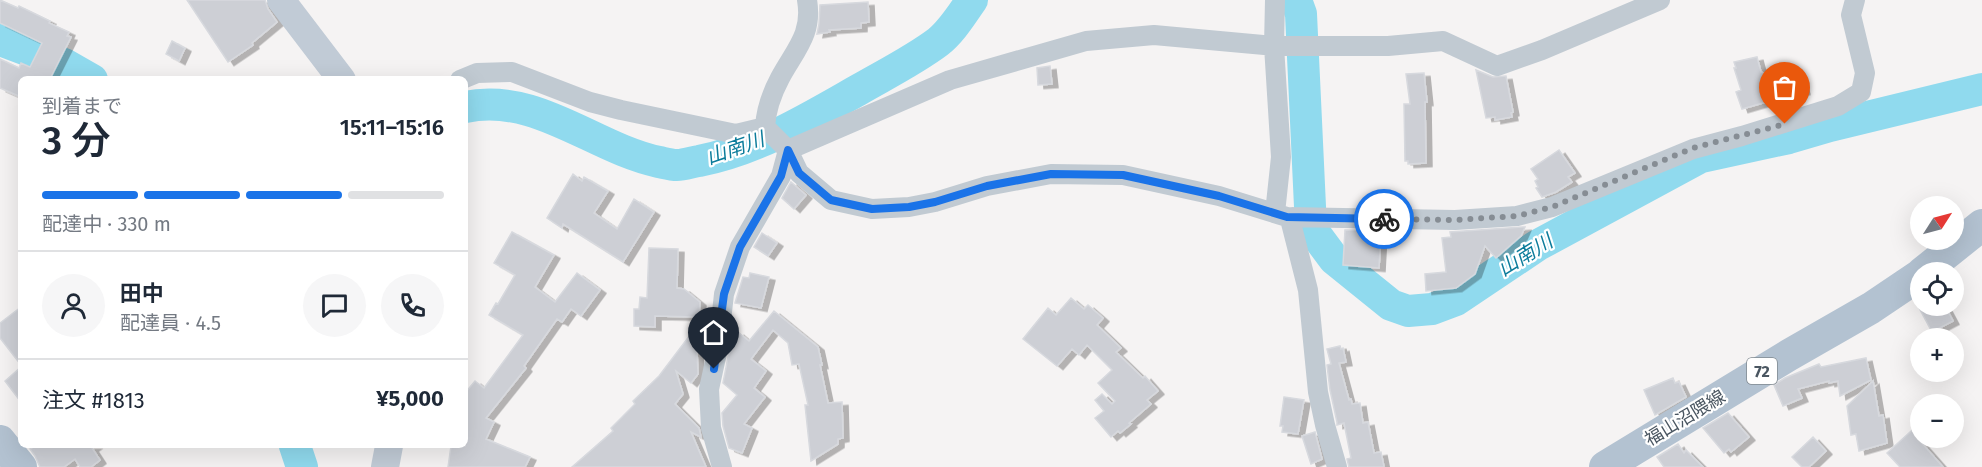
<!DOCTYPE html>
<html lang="ja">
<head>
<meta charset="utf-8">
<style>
	body { margin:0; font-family:"Fira Sans","Noto Sans JP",sans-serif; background:#f6f6f7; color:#1f2937; height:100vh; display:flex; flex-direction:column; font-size:22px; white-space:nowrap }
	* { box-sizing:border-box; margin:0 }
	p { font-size:20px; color:#747a83 }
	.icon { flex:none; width:33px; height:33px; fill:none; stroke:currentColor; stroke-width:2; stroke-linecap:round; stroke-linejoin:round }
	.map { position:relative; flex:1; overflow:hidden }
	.panel { position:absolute; left:18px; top:76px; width:450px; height:372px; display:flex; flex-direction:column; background:#fff; border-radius:9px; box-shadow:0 6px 24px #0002 }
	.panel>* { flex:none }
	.needle { width:39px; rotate:54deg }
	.controls { position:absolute; left:1910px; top:196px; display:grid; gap:12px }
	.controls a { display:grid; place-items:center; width:54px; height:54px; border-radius:50%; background:#fff; box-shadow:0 6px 24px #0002; font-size:30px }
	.pin { position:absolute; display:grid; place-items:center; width:51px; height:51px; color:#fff; margin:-62px -26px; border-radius:50% 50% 50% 0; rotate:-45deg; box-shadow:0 0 6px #0007 }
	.pin .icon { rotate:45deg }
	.courier { position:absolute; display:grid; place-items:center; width:60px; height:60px; margin:-30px; border:4px solid #1a73e8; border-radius:50%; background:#fff; color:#222; box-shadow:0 2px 8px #0007 }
	.overview em { font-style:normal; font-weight:600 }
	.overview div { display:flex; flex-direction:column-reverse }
	.overview { display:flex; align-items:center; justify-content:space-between; height:102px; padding:0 24px }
	h1 { font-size:39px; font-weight:600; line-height:45px }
	.bar { display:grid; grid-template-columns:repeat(4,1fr); gap:9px 6px; align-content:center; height:72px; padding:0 24px }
	.bar i { height:8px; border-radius:4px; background:#e0e1e3 }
	.bar .on { background:#1a73e8 }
	.bar p { grid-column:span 4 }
	.line { display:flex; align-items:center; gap:15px; padding:0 24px; border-top:2px solid #e0e1e3 }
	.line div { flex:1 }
	.round { display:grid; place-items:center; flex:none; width:63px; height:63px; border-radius:32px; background:#f6f6f7 }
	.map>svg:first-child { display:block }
</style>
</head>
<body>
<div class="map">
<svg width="1982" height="467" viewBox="0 0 1982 467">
	<defs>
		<filter id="shadow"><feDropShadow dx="6" dy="3.5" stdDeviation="0" flood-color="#0004"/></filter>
	</defs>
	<rect width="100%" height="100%" fill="#f5f3f3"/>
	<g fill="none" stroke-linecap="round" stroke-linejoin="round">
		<path stroke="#90daee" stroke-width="32" d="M1296,0l5,14 10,214 23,31 57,46 17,6 24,-2 24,-9 82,-55 163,-88 88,-19 41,-12 152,-37
			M0,40l64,24 28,16
			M465,107c72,-15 128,41 194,55 5,1 12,3 18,3 7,0 15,-3 22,-4 58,-11 110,-43 161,-72 26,-15 54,-29 78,-47 14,-11 24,-28 34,-42
			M295,446l7,21"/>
	</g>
	<path fill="#cdcfd5" stroke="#d7d9de" stroke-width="1.5" filter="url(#shadow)" d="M0,0l18,8 1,-2 31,15 -1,2 20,9 -2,4 4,1 -20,40 7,3h-37v17l-21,-9v-29l19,9 2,-5 9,4 12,-24 -42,-20z
		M187,0h78l3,9 9,13 -25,21 1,2 -25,17z
		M868,2l1,20 -8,1v5l-32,2 1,2 -13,2 2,-10 1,-19z
		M172,41l13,7 -6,13 -13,-7z
		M1757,57l4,15 24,9 15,-5 4,15 -62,18 -6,-17 5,-2 -7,-22h2l-2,-6z
		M1050,66l2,18 -14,1 -1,-17z
		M1476,70l17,7 13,-1 7,36 -2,1 1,4 -17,3v-3l-9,1z
		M1424,73l3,29h-2l1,61 -18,1v-3h-3l-1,-57h6l-4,-30z
		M1559,150l16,23 -7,4 4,5 -16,10 -14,5 -6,-9 2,-1 -3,-6 3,-2 -7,-10z
		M573,174l9,7 2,-4 24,14 -14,22 23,16 17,-30 20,13 -31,50 -60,-38 -1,4 -15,-10z
		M791,182l15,13 -12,14 -12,-11z
		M1523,227h2l-4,9 -25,22 -11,-12 -10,28 -19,14 -30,3 -1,-17 21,-2 -4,-34 9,-1 -1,-5z
		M1345,230l36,1 -2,37 -36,-3z
		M512,232l42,23 -19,32 20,15 22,-29 23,17 -19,26 -10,-7 -9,13 -5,-3 -33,47 2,2 -40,50 8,4 -8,17 44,18 -5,10h-77l3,-21h14v-53l10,-12 9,7 39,-53 -34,-20 7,-12 2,1 17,-29 -21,-12z
		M762,233l15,10 -9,13 -14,-9z
		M649,248l29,1 -1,39 7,1 16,13 -1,15 -44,-1v11l-21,-1v-17h5l1,-12 7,1z
		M750,273l19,4 -8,31 -26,-5 8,-26 6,1z
		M1071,298l13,11 4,-4 15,13 -6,7 24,23 -5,4 27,26 2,-2 13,15 -11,9 4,4 -22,19 2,1 -11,9 -2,-2 -7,6 -16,-19 9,-7 -9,-11 7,-6 10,10 3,-3 -17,-18 14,-13 -25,-25 -8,10 -7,-6 -15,17 -34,-27 25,-31 8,7z
		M1918,306h27l8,15 -21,11z
		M21,307v58l-21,-27v-15z
		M774,311l44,36 4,18h-2l8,38 14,-1 1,36 -5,1v5l-27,17 -6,-56h3l-9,-41 -7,1 -4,-22 -15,-13 -22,29 15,12 -12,17 11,9 -21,27 8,4 -10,25 -13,-5 -6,-22 -1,-13 15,-18 -14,-12 8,-41 7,-10 11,9z
		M696,327l2,47 -7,9 -15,-12 7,23 -8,10 24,24 2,9 -10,-5 15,35h-134l41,-36 -2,-3 24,-24 -2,-3 26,-25z
		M1340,346l1,3 2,-1 3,14 -7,1 10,37 2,-1 1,5 8,-1 3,20 5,-1 6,31 7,-1 3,15h-35l-2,-8 4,-1 -7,-35 -7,2v-3l-7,-32 -3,-25 4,-1 -4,-15z
		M1866,358l5,22 -31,16 -2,-15 -9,2v-2l-31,8 4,9 -19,8 -9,-21 11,-7 34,-14 2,3z
		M21,367v35l-16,-21z
		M1673,378l2,5 4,-1 7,15 -31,18 -11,-25z
		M1873,381l6,35 4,-1 4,28 -28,8 -3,-17 -5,1 -4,-29z
		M1284,397l20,3 -6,34 -16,-2 1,-6h-3z
		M1728,413l21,24 -18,15 -2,-3 -5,4 -21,-25z
		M1920,423v18l23,26h-43l-13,-14z
		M1315,432l7,27 -11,5 -9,-28z
		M1813,437l13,14 -17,16h-7l-10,-10z
		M1678,444l6,9 2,-3 17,17h-39l-7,-10z
		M35,446h60l-3,2 8,12 -9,7h-11l-5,-8 -11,8h-24l-5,-11 -5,-7z"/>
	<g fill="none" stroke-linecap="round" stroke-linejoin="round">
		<path stroke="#c1cad2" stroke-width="20" d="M1275,0l-1,46 7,111 -6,56
			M460,80l17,-7 35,-1 78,30 31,8 115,24 29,-7
			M765,127l23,23 11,23 32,27 41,9 37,-2 26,-5 52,-16 64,-12 72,1 96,21 68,21 168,3 62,-4 35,-9 141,-58 49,-13 96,-30 23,-14 4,-19 -14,-58 4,-15
			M765,127c1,-17 7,-34 15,-49 15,-28 33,-44 27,-78
			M1293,217l-2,6 17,67 10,102 7,33 12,42
			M722,467l-11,-39 -2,-39 9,-41 6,-54 16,-47 41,-71 7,-26 162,-70 136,-39 68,-6 120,11h114l55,-5 54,25 45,-16 118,-50"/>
		<path stroke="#c1cbd6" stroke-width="28" d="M281,0l61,80
			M385,467l4,-21"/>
		<path stroke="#b3c2d1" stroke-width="32" d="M1922,273l60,-48
			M0,441l21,26
			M1605,467l184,-112 82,-47 49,-33"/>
	</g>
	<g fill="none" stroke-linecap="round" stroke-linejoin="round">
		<path stroke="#868d94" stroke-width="6" stroke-dasharray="0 10.8" d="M1384,219l71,1 62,-4 35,-9 141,-59 92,-24"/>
		<path stroke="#1a73e8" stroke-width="8" d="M714,369l10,-75 16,-47 41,-71 7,-26 11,23 32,27 41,9 37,-2 26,-5 52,-16 64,-12 72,1 96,21 68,21 97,2"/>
	</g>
	<g text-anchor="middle" stroke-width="4.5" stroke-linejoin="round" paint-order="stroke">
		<rect fill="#fff" stroke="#808990" stroke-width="1.5" x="1747" y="358" width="30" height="26" rx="4.5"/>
		<g font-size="16" font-weight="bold" fill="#4a5661">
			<text x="1762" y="377">72</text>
		</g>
		<g font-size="18" fill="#4a5661" stroke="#fff">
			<text transform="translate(1685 418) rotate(-31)" y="6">福山沼隈線</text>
		</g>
		<g font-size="20" font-style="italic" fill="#0c7c9b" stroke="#fff">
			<text transform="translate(735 148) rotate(-19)" y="7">山南川</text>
			<text transform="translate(1525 255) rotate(-32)" y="7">山南川</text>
		</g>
	</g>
</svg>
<div class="controls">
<a><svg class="needle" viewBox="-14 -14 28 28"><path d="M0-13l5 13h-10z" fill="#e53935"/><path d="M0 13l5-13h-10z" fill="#747a83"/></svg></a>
<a><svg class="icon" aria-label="locate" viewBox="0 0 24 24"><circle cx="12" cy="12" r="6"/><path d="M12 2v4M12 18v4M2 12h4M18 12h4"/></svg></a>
<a>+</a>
<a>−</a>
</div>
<div class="pin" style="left:1785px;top:124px;background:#ea580c"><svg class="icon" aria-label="bag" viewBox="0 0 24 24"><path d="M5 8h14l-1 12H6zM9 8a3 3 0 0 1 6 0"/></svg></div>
<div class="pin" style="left:714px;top:369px;background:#1f2937"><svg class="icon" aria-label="home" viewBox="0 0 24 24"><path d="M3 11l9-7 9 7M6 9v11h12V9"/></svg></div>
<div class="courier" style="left:1384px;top:219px"><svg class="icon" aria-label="bike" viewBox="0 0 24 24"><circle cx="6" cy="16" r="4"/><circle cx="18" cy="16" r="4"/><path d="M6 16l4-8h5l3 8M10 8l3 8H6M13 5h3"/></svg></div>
<section class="panel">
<div class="overview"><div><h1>3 分</h1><p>到着まで</p></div><em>15:11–15:16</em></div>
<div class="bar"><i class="on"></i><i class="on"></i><i class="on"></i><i></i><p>配達中 · 330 m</p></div>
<div class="line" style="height:108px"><a class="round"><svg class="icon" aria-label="person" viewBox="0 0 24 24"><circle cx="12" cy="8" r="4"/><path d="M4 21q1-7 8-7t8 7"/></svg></a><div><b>田中</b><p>配達員 · 4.5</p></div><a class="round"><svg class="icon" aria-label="chat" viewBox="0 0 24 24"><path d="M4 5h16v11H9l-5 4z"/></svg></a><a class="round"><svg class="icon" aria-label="phone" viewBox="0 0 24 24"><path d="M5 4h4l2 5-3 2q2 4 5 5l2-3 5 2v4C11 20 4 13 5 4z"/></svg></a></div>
<div class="line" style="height:78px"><div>注文 #1813</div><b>¥5,000</b></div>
</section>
</div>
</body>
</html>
